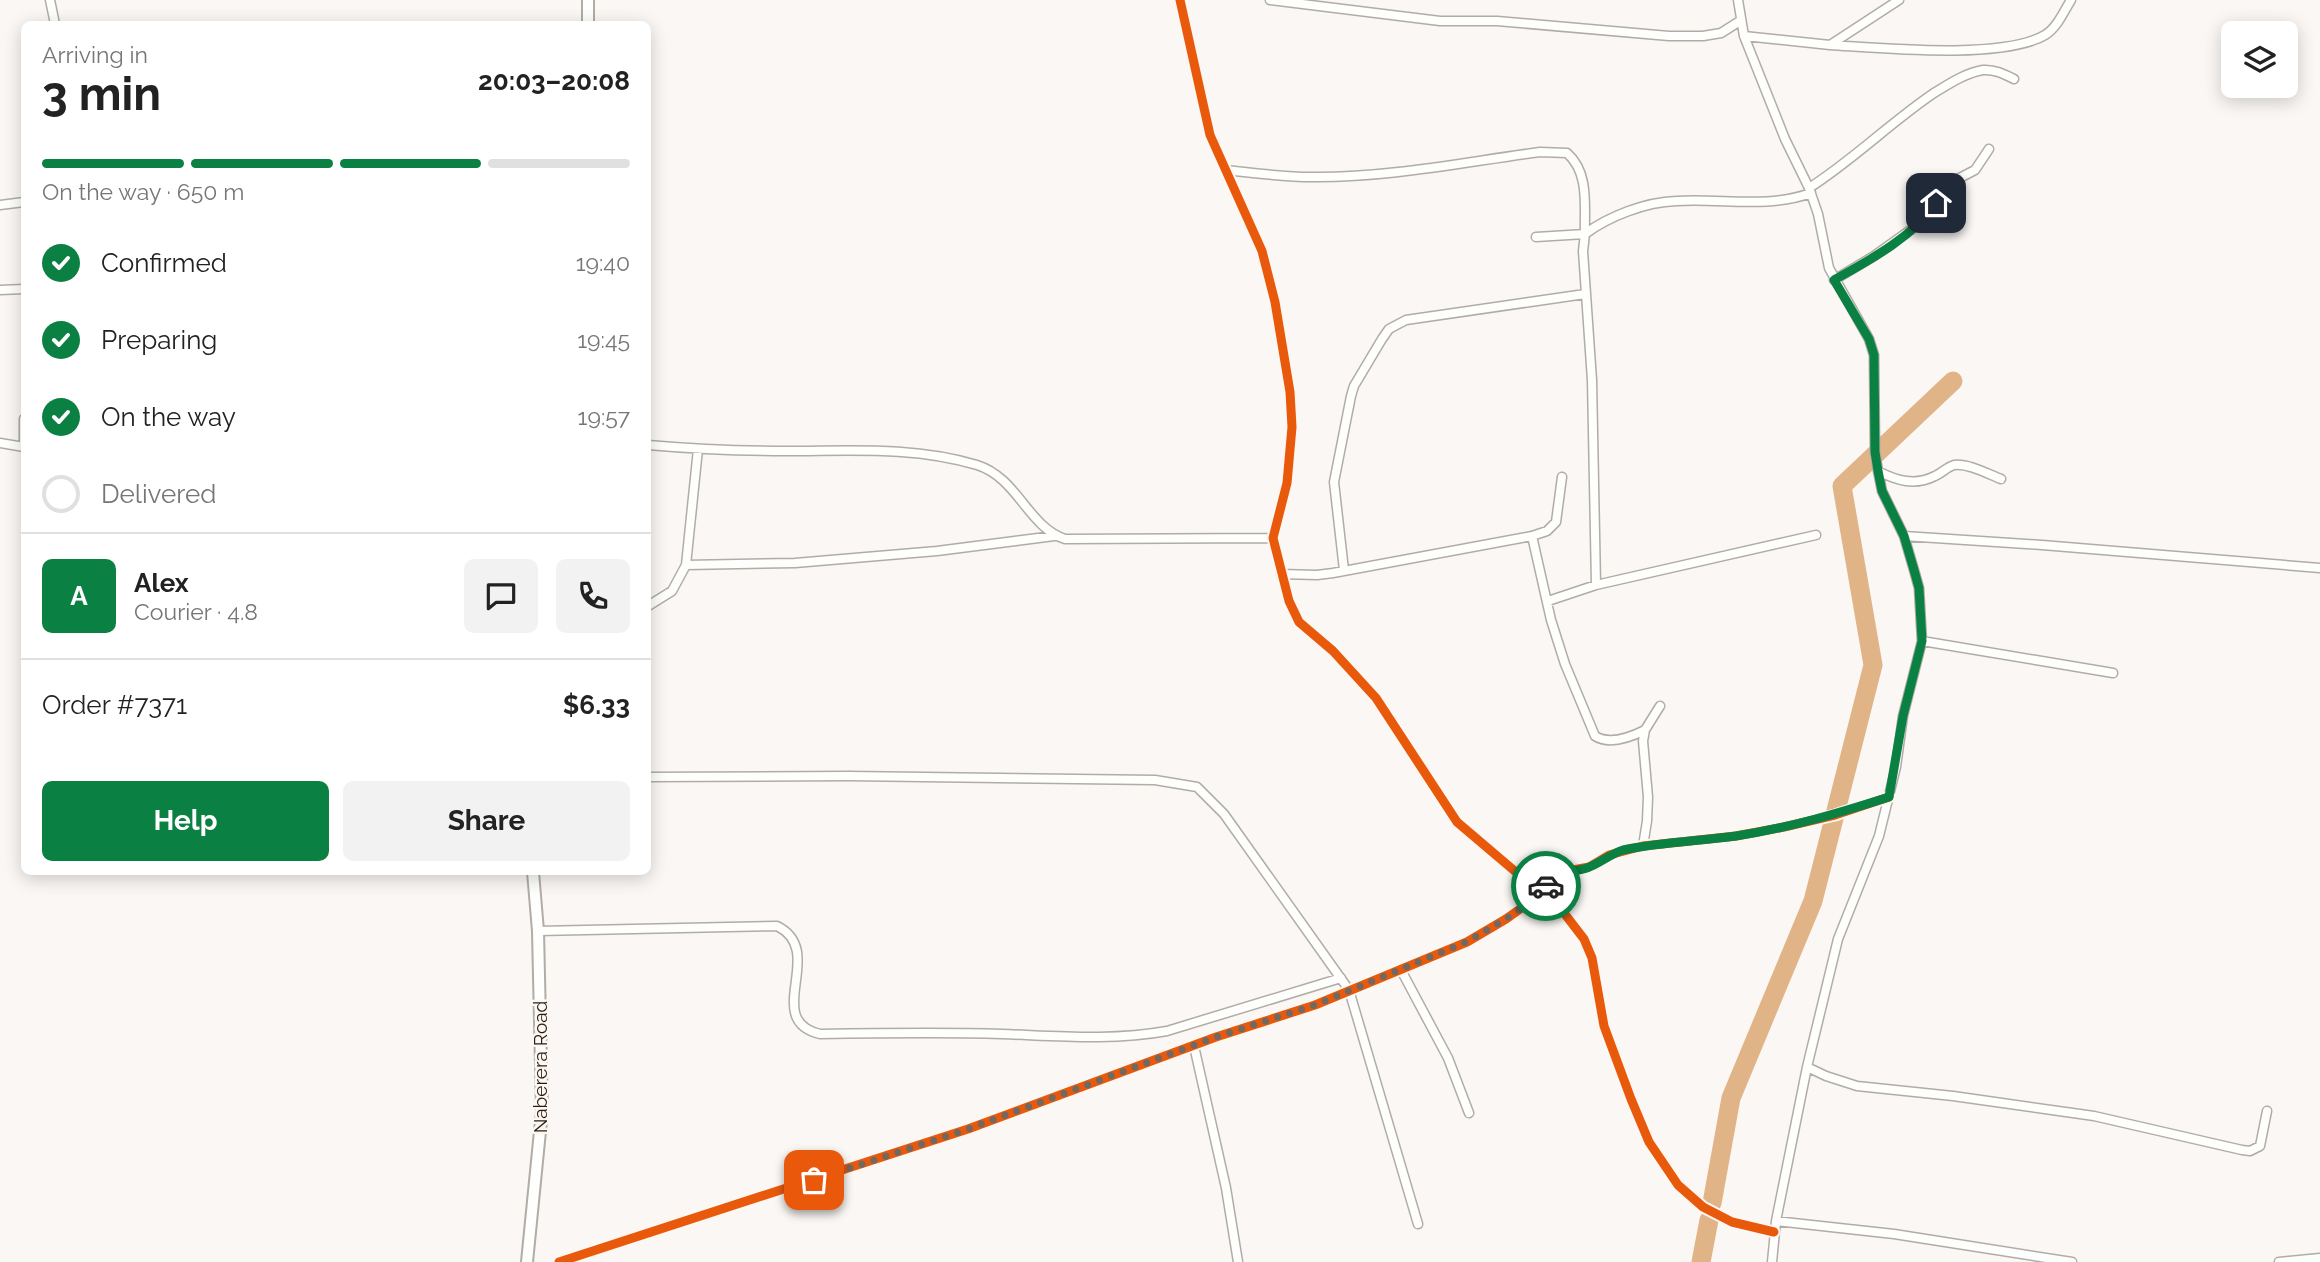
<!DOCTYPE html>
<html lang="en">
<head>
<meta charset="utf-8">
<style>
	body { margin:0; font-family:Raleway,sans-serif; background:#f2f2f2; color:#222; height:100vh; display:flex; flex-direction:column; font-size:26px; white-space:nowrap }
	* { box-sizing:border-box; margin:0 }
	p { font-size:23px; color:#767676 }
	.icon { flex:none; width:38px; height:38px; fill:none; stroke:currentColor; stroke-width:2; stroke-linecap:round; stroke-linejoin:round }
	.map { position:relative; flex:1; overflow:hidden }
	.sheet { position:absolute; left:21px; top:21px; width:630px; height:854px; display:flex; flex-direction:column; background:#fff; border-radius:10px; box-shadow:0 4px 18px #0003 }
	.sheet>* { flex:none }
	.fabs { position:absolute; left:2221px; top:21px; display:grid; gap:14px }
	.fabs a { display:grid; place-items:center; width:77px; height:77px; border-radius:10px; background:#fff; box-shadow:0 4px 18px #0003; font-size:35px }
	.pin { position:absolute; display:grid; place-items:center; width:60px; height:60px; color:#fff; margin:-30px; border-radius:14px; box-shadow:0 4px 10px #0006 }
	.courier { position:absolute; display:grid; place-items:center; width:70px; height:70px; margin:-35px; border:5px solid #0b8043; border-radius:50%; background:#fff; color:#222; box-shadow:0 2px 9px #0007 }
	.headline em { font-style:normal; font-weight:700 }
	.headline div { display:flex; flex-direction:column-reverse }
	.headline { display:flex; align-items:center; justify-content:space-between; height:119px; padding:0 21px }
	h1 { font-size:46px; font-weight:700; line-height:52px }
	.bar { display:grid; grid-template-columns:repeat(4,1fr); gap:10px 7px; align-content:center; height:84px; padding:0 21px }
	.bar i { height:9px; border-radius:5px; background:#e0e0e0 }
	.bar .selected { background:#0b8043 }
	.bar p { grid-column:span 4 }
	.line { display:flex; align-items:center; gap:18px; padding:0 21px; border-top:2px solid #e0e0e0 }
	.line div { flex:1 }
	.round { display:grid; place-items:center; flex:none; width:74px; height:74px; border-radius:10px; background:#f2f2f2 }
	ol { padding:0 21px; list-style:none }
	li { display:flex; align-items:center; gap:21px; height:77px }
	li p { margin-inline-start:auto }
	li .icon { padding:7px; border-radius:50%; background:#0b8043; color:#fff; stroke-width:4 }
	li:last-child { color:#767676 }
	li i { width:38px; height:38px; border:4px solid #e0e0e0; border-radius:50% }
	.button { display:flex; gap:14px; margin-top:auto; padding:14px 21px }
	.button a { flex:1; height:80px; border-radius:10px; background:#0b8043; color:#fff; font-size:28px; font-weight:700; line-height:80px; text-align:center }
	.button a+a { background:#f2f2f2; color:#222 }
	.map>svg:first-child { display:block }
</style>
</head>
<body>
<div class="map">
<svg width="2320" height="1262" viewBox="0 0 2320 1262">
	<rect width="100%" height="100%" fill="#faf7f4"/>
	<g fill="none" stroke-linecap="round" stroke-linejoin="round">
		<path stroke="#e1b487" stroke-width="19" d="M1712,1203l19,-105 82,-197 60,-236 -31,-179 111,-105
			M1701,1262l8,-42"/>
		<g stroke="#b1aca6" stroke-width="11">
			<path id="minor" d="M50,0l5,24
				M1180,0l30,135 52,116 13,51 15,90 2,35 -5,56 -14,55 16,63 10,21 34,29 43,47 81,124 107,91 20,26 8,19 12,68 27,73 18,43 29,43 25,22 29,15 42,10
				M1270,0l170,21h57l172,15h34l18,-3 19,-12
				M1738,0l6,36 41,103 24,49 9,26 11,54 40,71 5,16 1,97 3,19 4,20 22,45 10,34 5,18 3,53 -19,75 -7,51 -17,69 -41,103 -31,128 -31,154 -4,41
				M1744,36l86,9 69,-45
				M1830,45c51,3 173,15 215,-10 12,-7 19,-24 26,-35
				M1226,170c28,3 57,7 85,7 77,1 153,-15 229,-25l27,1c23,20 17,54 18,81l-49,3
				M1809,188c44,-28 82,-66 125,-95 15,-9 31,-20 49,-23 11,-1 21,4 31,9
				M0,205l24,-3
				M1834,280l40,-24 42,-30 11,-10 23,-33 25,-13 14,-21
				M0,290l24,-1
				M24,419v24
				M0,443l24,4
				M648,445c46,4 92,6 138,6 64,0 128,-5 191,14 41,13 51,62 88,74l208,-1
				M1878,471c19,10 37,15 57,5 7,-3 12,-9 19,-11 14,-2 34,9 47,14
				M1532,536l19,84 14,44 30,72c14,9 36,1 50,-6
				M1904,536l138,9 278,23
				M686,565l109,-2 142,-12 117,-15
				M1344,570l-10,-88 17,-86 3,-10 28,-47 7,-10 17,-9 179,-26
				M1281,574l36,1 16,-2 199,-37 15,-5 9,-9 6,-45
				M1596,585l-4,-205 -9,-129 2,-17c24,-18 61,-32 91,-33 46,-3 91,8 135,-8
				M1548,601l48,-16 220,-50
				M648,606l24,-15 14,-26 12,-116
				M1922,641l191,32
				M648,777l200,-1 307,4 42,7 27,27 125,176 69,234
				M1643,846l4,-25 1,-24 -5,-56 2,-11 15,-24
				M538,931l239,-5c51,25 -16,94 43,108 60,-1 121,-2 182,0 56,2 110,7 165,-3l174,-53
				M1401,970l47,88 21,55
				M1194,1046l32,142 12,74
				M1807,1067l19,9 31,10 96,10 141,20 148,34 8,1 10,-5 7,-35
				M1776,1221l118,13 178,28
				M559,1262l409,-133 248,-92 99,-32 152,-63 39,-23 35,-25 14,-17 7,-5 27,-5 20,-12 34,-9 93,-10 48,-9 51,-12 54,-18
				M2279,1262l41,-4"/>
		</g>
		<g stroke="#b1aca6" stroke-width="14">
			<path id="tertiary" d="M588,24v-24
				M527,1262l15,-151 -4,-180 -5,-59"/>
		</g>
		<use href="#minor" stroke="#fefefd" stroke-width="8"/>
		<use href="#tertiary" stroke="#fefefd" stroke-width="10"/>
		<g stroke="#fcf7f2" stroke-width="13">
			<path id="cycleway" d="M1180,0l30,135 52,116 13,51 15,90 2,35 -5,56 -14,55 16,63 10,21 34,29 43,47 81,124 107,91 20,26 8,19 12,68 27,73 18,43 29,43 25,22 29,15 42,10
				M559,1262l409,-133 248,-92 99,-32 152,-63 39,-23 35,-25 14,-17 7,-5 27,-5 20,-12 34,-9 93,-10 48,-9 51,-12 54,-18"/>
		</g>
		<use href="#cycleway" stroke="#e8590c" stroke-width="9"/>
	</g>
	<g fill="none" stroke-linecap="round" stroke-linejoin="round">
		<path stroke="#706962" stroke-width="7" stroke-dasharray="0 12.6" d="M814,1180l154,-51 248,-92 99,-32 151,-63 40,-23 35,-25 5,-8"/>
		<path stroke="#0b8043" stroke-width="9" d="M1546,886c11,-15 24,-13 41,-18 12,-4 23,-14 36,-18 38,-8 76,-9 113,-14 53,-8 103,-23 153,-39l14,-81 19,-75 -3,-53 -5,-18 -10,-34 -22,-45 -4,-20 -3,-19 -1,-97 -5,-16 -35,-59c36,-20 79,-43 102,-77"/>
	</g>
	<g text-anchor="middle" stroke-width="5" stroke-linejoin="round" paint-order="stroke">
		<g font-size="19" fill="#261c13" stroke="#fcf7f2">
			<text transform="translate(540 1067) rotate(-90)" y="7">Naberera Road</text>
		</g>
	</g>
</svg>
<div class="fabs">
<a><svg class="icon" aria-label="layers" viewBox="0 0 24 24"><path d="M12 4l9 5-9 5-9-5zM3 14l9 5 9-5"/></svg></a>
</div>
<div class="pin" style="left:814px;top:1180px;background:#ea580c"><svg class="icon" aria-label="bag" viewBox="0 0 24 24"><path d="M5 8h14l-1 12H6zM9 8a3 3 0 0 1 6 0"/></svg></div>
<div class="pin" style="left:1936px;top:203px;background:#1f2937"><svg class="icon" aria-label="home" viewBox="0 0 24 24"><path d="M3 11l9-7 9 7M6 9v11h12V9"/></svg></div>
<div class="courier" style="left:1546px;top:886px"><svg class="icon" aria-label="car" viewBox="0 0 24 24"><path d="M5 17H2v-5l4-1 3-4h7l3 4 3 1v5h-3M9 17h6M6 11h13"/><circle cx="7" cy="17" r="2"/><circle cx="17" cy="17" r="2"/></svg></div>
<section class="sheet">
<div class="headline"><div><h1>3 min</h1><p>Arriving in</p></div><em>20:03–20:08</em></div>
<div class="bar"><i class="selected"></i><i class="selected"></i><i class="selected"></i><i></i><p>On the way · 650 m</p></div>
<ol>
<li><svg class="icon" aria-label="check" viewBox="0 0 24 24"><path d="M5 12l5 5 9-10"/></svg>Confirmed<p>19:40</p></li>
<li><svg class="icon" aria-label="check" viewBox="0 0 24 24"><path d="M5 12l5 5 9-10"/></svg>Preparing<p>19:45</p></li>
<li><svg class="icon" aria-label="check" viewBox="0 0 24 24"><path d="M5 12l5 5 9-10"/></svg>On the way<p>19:57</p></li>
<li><i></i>Delivered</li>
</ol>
<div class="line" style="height:126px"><b class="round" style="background:#0b8043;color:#fff">A</b><div><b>Alex</b><p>Courier · 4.8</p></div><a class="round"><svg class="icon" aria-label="chat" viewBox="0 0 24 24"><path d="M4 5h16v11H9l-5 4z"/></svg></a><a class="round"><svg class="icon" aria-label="phone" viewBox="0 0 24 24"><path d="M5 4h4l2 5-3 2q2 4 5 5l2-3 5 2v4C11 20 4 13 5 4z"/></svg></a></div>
<div class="line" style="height:91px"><div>Order #7371</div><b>$6.33</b></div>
<div class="button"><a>Help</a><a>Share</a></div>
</section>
</div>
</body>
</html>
